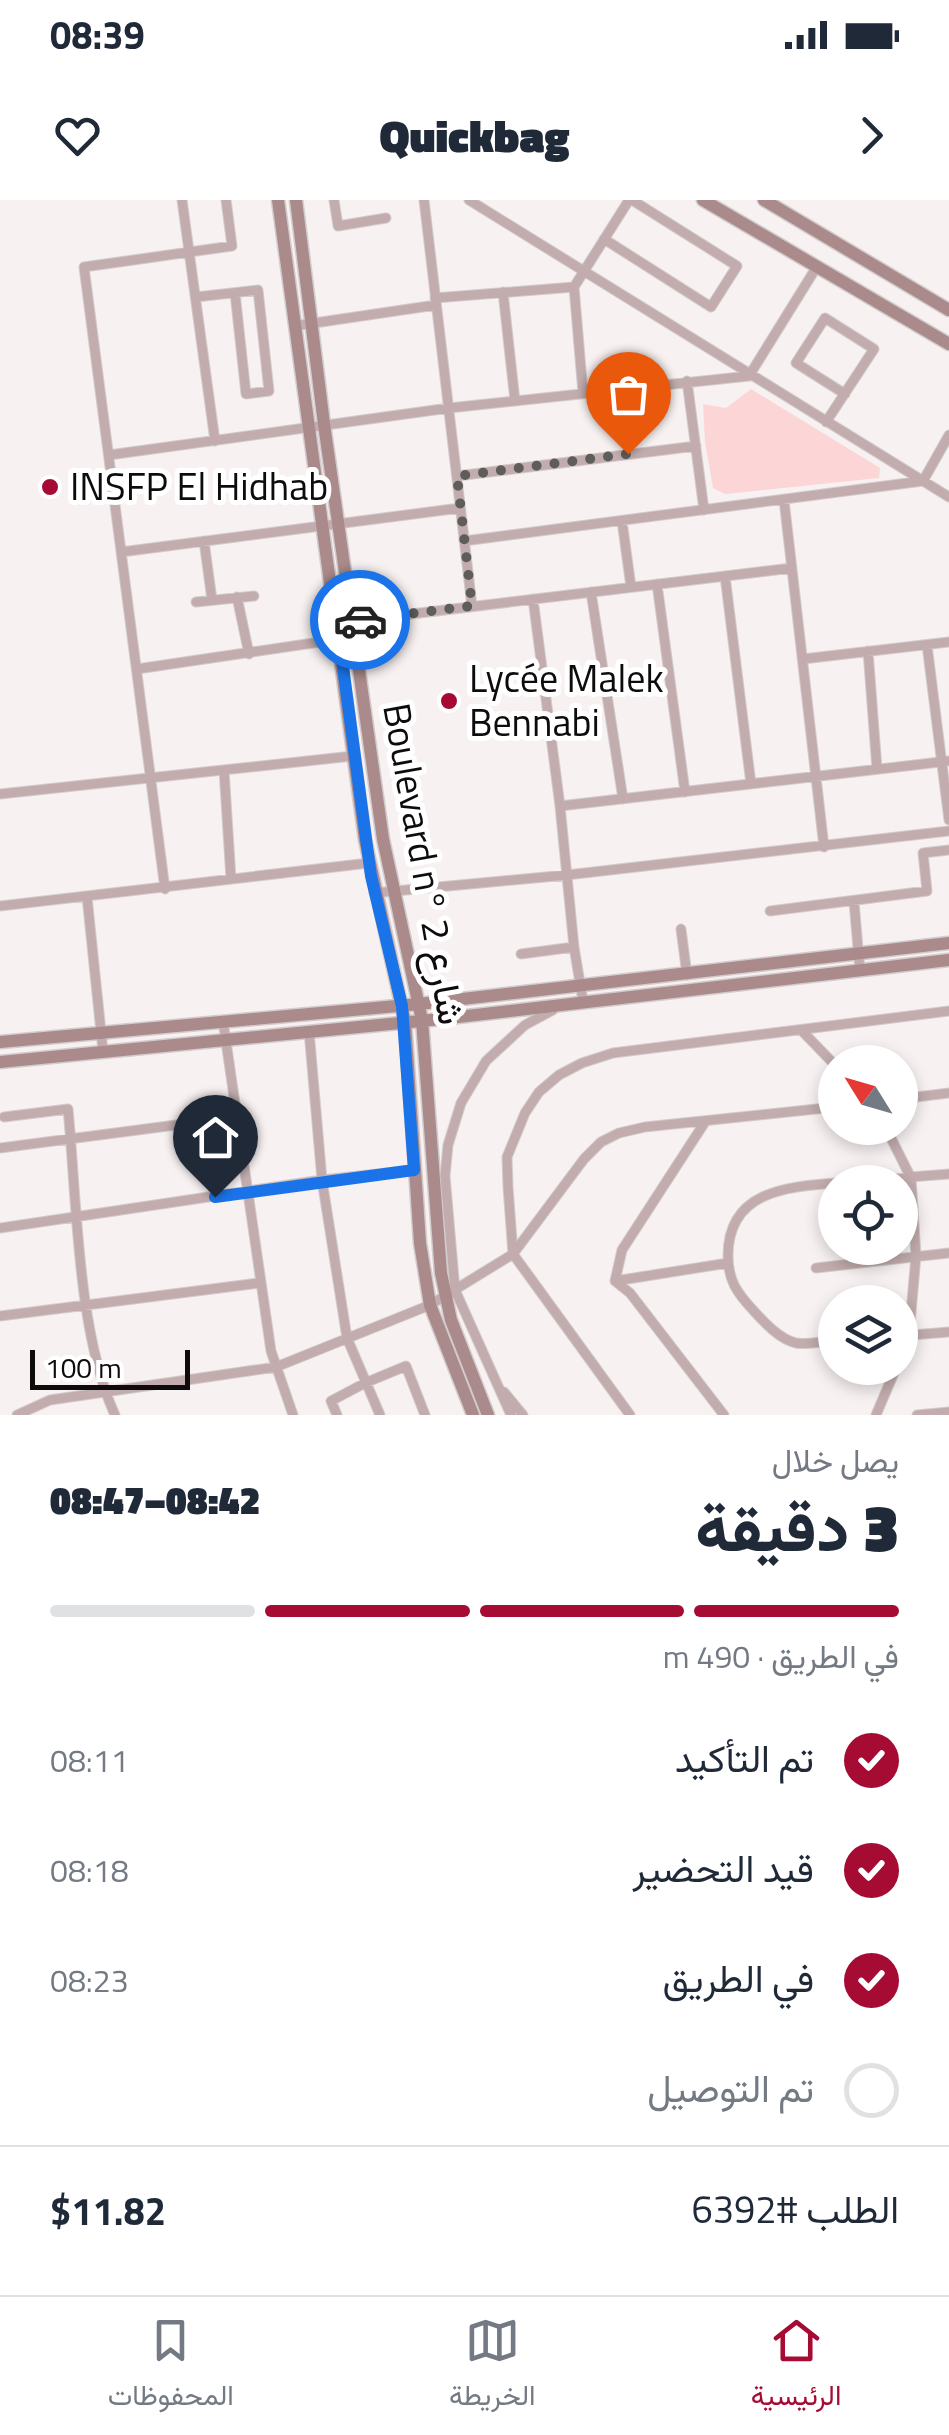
<!DOCTYPE html>
<html lang="ar">
<head>
<meta charset="utf-8">
<style>
	body { margin:0; font-family:"Titillium Web",Vazirmatn,sans-serif; background:#f6f6f7; color:#1f2937; direction:rtl; height:100vh; display:flex; flex-direction:column; font-size:38px; white-space:nowrap }
	* { box-sizing:border-box; margin:0 }
	p { font-size:32px; color:#747a83 }
	.icon { flex:none; width:55px; height:55px; fill:none; stroke:currentColor; stroke-width:2; stroke-linecap:round; stroke-linejoin:round }
	.map { position:relative; height:1215px; overflow:hidden; direction:ltr }
	.sheet { display:flex; flex-direction:column; background:#fff; flex:1 }
	.sheet>* { flex:none }
	.needle { width:65px; rotate:307deg }
	.controls { position:absolute; left:818px; top:845px; display:grid; gap:20px }
	.controls a { display:grid; place-items:center; width:100px; height:100px; border-radius:50%; background:#fff; box-shadow:0 5px 15px #0003; font-size:50px }
	.scale { position:absolute; left:30px; bottom:25px; width:160px; box-sizing:border-box; padding-left:10px; border:5px solid #0d0b0b; border-top:0; font-size:28px; line-height:35px; white-space:nowrap; color:#0d0b0b; -webkit-text-stroke:8px #fff; paint-order:stroke }
	.pin { position:absolute; display:grid; place-items:center; width:85px; height:85px; color:#fff; margin:-102px -42px; border-radius:50% 50% 50% 0; rotate:-45deg; box-shadow:0 0 10px #0007 }
	.pin .icon { rotate:45deg }
	.courier { position:absolute; display:grid; place-items:center; width:100px; height:100px; margin:-50px; border:8px solid #1a73e8; border-radius:50%; background:#fff; color:#222; box-shadow:0 2px 12px #0007 }
	.overview em { font-style:normal; font-weight:800 }
	.overview div { display:flex; flex-direction:column-reverse }
	.overview { display:flex; align-items:center; justify-content:space-between; height:170px; padding:0 50px }
	h1 { font-size:65px; font-weight:800; line-height:75px }
	.bar { display:grid; grid-template-columns:repeat(4,1fr); gap:15px 10px; align-content:center; height:120px; padding:0 50px }
	.bar i { height:12px; border-radius:8px; background:#e0e1e3 }
	.bar .selected { background:#a60b33 }
	.bar p { grid-column:span 4 }
	.line { display:flex; align-items:center; gap:25px; padding:0 50px; border-top:2px solid #e0e1e3 }
	.line div { flex:1 }
	ol { padding:0 50px; list-style:none }
	li { display:flex; align-items:center; gap:30px; height:110px }
	li p { margin-inline-start:auto }
	li .icon { padding:10px; border-radius:50%; background:#a60b33; color:#fff; stroke-width:4 }
	li:last-child { color:#747a83 }
	li i { width:55px; height:55px; border:5px solid #e0e1e3; border-radius:50% }
	.status { display:flex; justify-content:space-between; align-items:center; height:70px; padding:0 50px; background:#fff; direction:ltr }
	.status svg { height:28px; fill:currentColor }
	header { display:flex; justify-content:space-between; align-items:center; height:130px; padding:0 50px; background:#fff; font-size:45px; font-weight:800 }
	.dock { display:flex; justify-content:space-around; align-items:center; height:140px; border-top:2px solid #e0e1e3; background:#fff; font-size:28px; color:#747a83 }
	.dock a { display:grid; justify-items:center; gap:5px }
	.dock .selected { color:#a60b33 }
	.map>svg:first-child { display:block }
</style>
</head>
<body>
<div class="status"><b>08:39</b><svg viewBox="0 0 49 12"><path d="M0 12V9h3v3zM5 12V6h3v6zM10 12V3h3v9zM15 12V0h3v12zM26 1h20v11H26zM47 4h2v5h-2z"/></svg></div>
<header><svg class="icon" aria-label="forward" viewBox="0 0 24 24"><path d="M9 5l7 7-7 7"/></svg>Quickbag<svg class="icon" aria-label="heart" viewBox="0 0 24 24"><path d="M12 20l-8-8c-3-5 5-10 8-4 3-6 11-1 8 4z"/></svg></header>
<div class="map">
<svg width="949" height="1215" viewBox="0 0 949 1215">
	<rect width="100%" height="100%" fill="#f8f1f1"/>
	<path fill="#fcd6d6" d="M751,189l129,79 -1,10 -154,16 -12,-6 -8,-46 -2,-38 23,4z"/>
	<g fill="none" stroke-linecap="round" stroke-linejoin="round">
		<g stroke="#d2cccc" stroke-width="11">
			<path id="street" d="M182,0l33,241
				M334,0l4,26 48,-8
				M424,0l48,406
				M469,0l480,297
				M604,39l107,68 26,-41 -105,-66
				M503,92l12,109
				M196,97l62,-7 11,101 -23,3 -11,-101
				M435,98l139,-11
				M294,126l142,-21
				M687,181l17,129
				M583,193l-9,-106 55,-87
				M826,222l48,-73 -49,-31 -29,45 49,31
				M109,255l340,-47 300,-32 67,-108
				M457,276l239,-30
				M784,300l40,347
				M622,321l9,66
				M204,341l8,59
				M464,341l459,-60 26,-46
				M121,352l339,-44
				M725,376l26,208
				M657,384l28,208
				M591,392l32,207
				M237,397l12,57
				M533,399l27,207 14,141 9,54
				M196,402l58,-6
				M337,423l455,-55
				M927,445l22,175
				M868,451l9,118
				M803,459l146,-17
				M137,469l203,-30
				M224,570l7,109
				M0,594l353,-38
				M560,606l389,-45
				M165,689l-81,-622 148,-21 -6,-46
				M374,693l193,-18 382,-44
				M87,697l16,154
				M854,702l6,69
				M0,706l369,-43
				M770,711l157,-20 -4,-38 26,-3
				M681,729l6,46
				M521,754l53,-7
				M223,821l48,330 22,64
				M309,831l13,149 25,158 33,77
				M802,831l33,34
				M900,899l49,-6
				M4,917l64,-8c9,92 9,223 47,306
				M705,922l-83,128 -7,31 15,12 94,122
				M886,928l25,50 5,78 -7,79 -9,22
				M0,948l237,-31
				M847,982l102,-8
				M835,983c-51,4 -107,9 -107,73 0,24 9,37 25,54 11,12 26,29 43,33 11,2 27,-2 39,-2
				M0,1028l322,-48 92,-10
				M816,1068l133,-15
				M615,1081l113,-18
				M0,1116l259,-33
				M900,1136l49,-4
				M504,1192l19,23
				M17,1215l33,-15 226,-33 154,-62 83,-51 71,-95 17,-17 18,-9 26,-6 190,-20
				M337,1215l-6,-14 34,-18 41,-17 19,49
				M511,1215l-56,-125 -10,-114 3,-31 13,-42 25,-42 39,-36 28,-15
				M630,1215l-117,-161 -5,-67 -1,-30 18,-44 14,-21 20,-17 23,-12 31,-10 336,-42
				M876,1215l20,-47
				M917,1215l32,-3"/>
		</g>
		<g stroke="#d2cccc" stroke-width="15">
			<path id="secondary" d="M278,0l87,640 40,182 15,221 10,62 43,110
				M296,0l28,224 59,415 39,181 19,253 10,47 37,95
				M703,0l246,144
				M764,0l185,110
				M0,842l419,-38 530,-61
				M0,862l441,-43 508,-59"/>
		</g>
		<use href="#street" stroke="#c2acad" stroke-width="9"/>
		<use href="#secondary" stroke="#aa8a8b" stroke-width="12"/>
	</g>
	<g fill="none" stroke-linecap="round" stroke-linejoin="round">
		<path stroke="#5f5c5c" stroke-width="10" stroke-dasharray="0 18" d="M360,420l112,-14 -15,-130 171,-22"/>
		<path stroke="#1a73e8" stroke-width="12" d="M215,997l199,-27 -12,-164 -31,-130 -34,-254 23,-2"/>
	</g>
	<g fill="#a60b33" stroke="#fff" stroke-width="4">
		<circle cx="50" cy="287" r="10"/>
		<circle cx="449" cy="501" r="10"/>
	</g>
	<g text-anchor="middle" stroke-width="10" stroke-linejoin="round" paint-order="stroke">
		<g font-size="38" fill="#0d0b0b" stroke="#fff" text-anchor="start">
			<text x="70" y="300">INSFP El Hidhab</text>
			<text x="469" y="492">Lycée Malek<tspan x="469" dy="44">Bennabi</tspan></text>
		</g>
		<g font-size="38" fill="#0d0b0b" stroke="#fff">
			<text transform="translate(424 664) rotate(80)" y="13">Boulevard n° شارع 2</text>
		</g>
	</g>
</svg>
<div class="controls">
<a><svg class="needle" viewBox="-14 -14 28 28"><path d="M0-13l5 13h-10z" fill="#e53935"/><path d="M0 13l5-13h-10z" fill="#747a83"/></svg></a>
<a><svg class="icon" aria-label="locate" viewBox="0 0 24 24"><circle cx="12" cy="12" r="6"/><path d="M12 2v4M12 18v4M2 12h4M18 12h4"/></svg></a>
<a><svg class="icon" aria-label="layers" viewBox="0 0 24 24"><path d="M12 4l9 5-9 5-9-5zM3 14l9 5 9-5"/></svg></a>
</div>
<div class="scale">100 m</div>
<div class="pin" style="left:628px;top:254px;background:#ea580c"><svg class="icon" aria-label="bag" viewBox="0 0 24 24"><path d="M5 8h14l-1 12H6zM9 8a3 3 0 0 1 6 0"/></svg></div>
<div class="pin" style="left:215px;top:997px;background:#1f2937"><svg class="icon" aria-label="home" viewBox="0 0 24 24"><path d="M3 11l9-7 9 7M6 9v11h12V9"/></svg></div>
<div class="courier" style="left:360px;top:420px"><svg class="icon" aria-label="car" viewBox="0 0 24 24"><path d="M5 17H2v-5l4-1 3-4h7l3 4 3 1v5h-3M9 17h6M6 11h13"/><circle cx="7" cy="17" r="2"/><circle cx="17" cy="17" r="2"/></svg></div>
</div>
<section class="sheet">
<div class="overview"><div><h1>3 دقيقة</h1><p>يصل خلال</p></div><em>08:42–08:47</em></div>
<div class="bar"><i class="selected"></i><i class="selected"></i><i class="selected"></i><i></i><p>في الطريق · 490 m</p></div>
<ol>
<li><svg class="icon" aria-label="check" viewBox="0 0 24 24"><path d="M5 12l5 5 9-10"/></svg>تم التأكيد<p>08:11</p></li>
<li><svg class="icon" aria-label="check" viewBox="0 0 24 24"><path d="M5 12l5 5 9-10"/></svg>قيد التحضير<p>08:18</p></li>
<li><svg class="icon" aria-label="check" viewBox="0 0 24 24"><path d="M5 12l5 5 9-10"/></svg>في الطريق<p>08:23</p></li>
<li><i></i>تم التوصيل</li>
</ol>
<div class="line" style="height:130px"><div>الطلب #6392</div><b>$11.82</b></div>
</section>
<nav class="dock">
<a class="selected"><svg class="icon" aria-label="home" viewBox="0 0 24 24"><path d="M3 11l9-7 9 7M6 9v11h12V9"/></svg>الرئيسية</a>
<a><svg class="icon" aria-label="map" viewBox="0 0 24 24"><path d="M3 6l6-2 6 2 6-2v14l-6 2-6-2-6 2zM9 4v14M15 6v14"/></svg>الخريطة</a>
<a><svg class="icon" aria-label="saved" viewBox="0 0 24 24"><path d="M7 4h10v16l-5-4-5 4z"/></svg>المحفوظات</a>
</nav>
</body>
</html>
